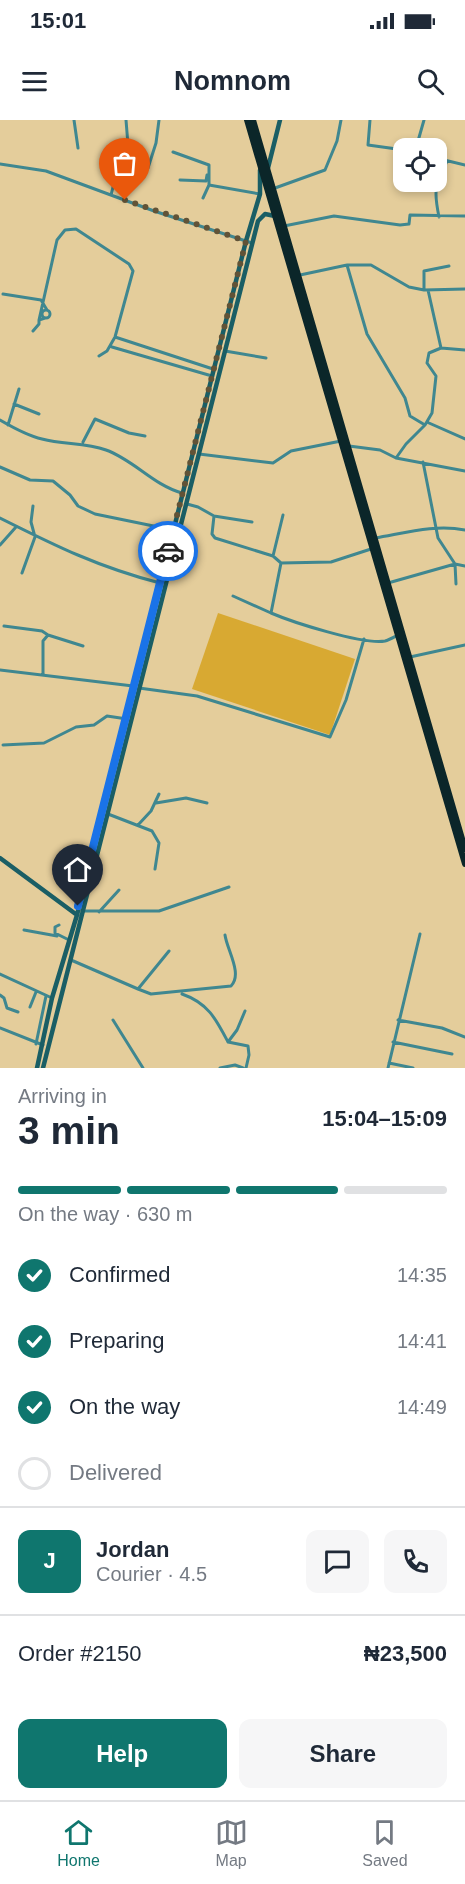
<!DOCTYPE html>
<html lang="en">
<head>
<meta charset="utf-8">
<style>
	body { margin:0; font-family:Arial,sans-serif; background:#f6f6f7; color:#1f2937; height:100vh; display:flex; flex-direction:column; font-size:22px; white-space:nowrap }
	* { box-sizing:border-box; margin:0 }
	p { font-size:20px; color:#747a83 }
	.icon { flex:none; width:33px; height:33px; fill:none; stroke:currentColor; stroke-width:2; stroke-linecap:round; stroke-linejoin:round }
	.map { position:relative; height:948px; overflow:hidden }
	.sheet { display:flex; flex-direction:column; background:#fff; flex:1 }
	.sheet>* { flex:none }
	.buttons { position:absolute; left:393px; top:18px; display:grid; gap:12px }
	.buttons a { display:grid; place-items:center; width:54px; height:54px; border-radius:12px; background:#fff; box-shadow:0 3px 9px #0003; font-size:30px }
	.pin { position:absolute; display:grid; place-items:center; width:51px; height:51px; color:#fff; margin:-62px -26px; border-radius:50% 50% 50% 0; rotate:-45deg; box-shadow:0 0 6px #0007 }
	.pin .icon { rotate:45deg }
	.courier { position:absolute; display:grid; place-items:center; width:60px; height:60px; margin:-30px; border:4px solid #1a73e8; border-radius:50%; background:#fff; color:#222; box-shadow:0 2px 8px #0007 }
	.headline em { font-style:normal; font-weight:600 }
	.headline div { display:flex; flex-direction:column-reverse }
	.headline { display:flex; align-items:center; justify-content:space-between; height:102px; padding:0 18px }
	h1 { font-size:39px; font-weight:600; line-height:45px }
	.bar { display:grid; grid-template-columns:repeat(4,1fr); gap:9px 6px; align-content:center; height:72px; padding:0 18px }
	.bar i { height:8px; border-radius:4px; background:#e0e1e3 }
	.bar .on { background:#0f766e }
	.bar p { grid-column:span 4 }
	.line { display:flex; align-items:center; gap:15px; padding:0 18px; border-top:2px solid #e0e1e3 }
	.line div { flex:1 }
	.round { display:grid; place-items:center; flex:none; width:63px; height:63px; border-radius:12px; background:#f6f6f7 }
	ol { padding:0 18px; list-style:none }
	li { display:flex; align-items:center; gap:18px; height:66px }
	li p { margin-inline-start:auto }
	li .icon { padding:6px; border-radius:50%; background:#0f766e; color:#fff; stroke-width:4 }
	li:last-child { color:#747a83 }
	li i { width:33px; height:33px; border:3px solid #e0e1e3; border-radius:50% }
	.cta { display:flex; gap:12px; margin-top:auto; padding:12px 18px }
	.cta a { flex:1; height:69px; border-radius:12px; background:#0f766e; color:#fff; font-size:24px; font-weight:600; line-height:69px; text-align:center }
	.cta a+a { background:#f6f6f7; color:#1f2937 }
	.status { display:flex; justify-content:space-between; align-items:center; height:42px; padding:0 30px; background:#fff; direction:ltr }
	.status svg { height:16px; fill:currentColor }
	header { display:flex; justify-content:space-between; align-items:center; height:78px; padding:0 18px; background:#fff; font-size:27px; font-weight:600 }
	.tab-bar { display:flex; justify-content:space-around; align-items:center; height:84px; border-top:2px solid #e0e1e3; background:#fff; font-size:16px; color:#747a83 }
	.tab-bar a { display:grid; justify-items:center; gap:3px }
	.tab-bar .on { color:#0f766e }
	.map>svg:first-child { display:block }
</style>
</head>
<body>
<div class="status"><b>15:01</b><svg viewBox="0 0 49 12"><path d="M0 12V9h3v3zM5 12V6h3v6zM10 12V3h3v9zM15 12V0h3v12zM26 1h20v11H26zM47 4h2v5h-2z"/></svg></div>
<header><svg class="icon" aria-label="menu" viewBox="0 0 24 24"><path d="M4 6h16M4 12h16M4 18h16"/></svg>Nomnom<svg class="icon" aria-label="search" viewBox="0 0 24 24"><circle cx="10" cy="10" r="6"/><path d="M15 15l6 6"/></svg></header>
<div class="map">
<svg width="465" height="948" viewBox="0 0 465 948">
	<rect width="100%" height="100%" fill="#e4cd9b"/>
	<path fill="#d8a932" d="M218,493l137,46 -25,76 -138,-46z"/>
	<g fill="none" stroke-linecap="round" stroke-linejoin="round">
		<path stroke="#3f8790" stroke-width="3" d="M74,0l4,28
			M126,0l2,25
			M370,0l-2,25 36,5
			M416,28l8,-28
			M173,32l36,13v20l51,9
			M436,38l29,7
			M0,44l46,7 108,40 98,32
			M180,60l26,1 1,-6
			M275,68l50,-18 12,-29 4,-21
			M111,75l3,-12 9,-16 10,5 13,-1 2,-3 8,-25 3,-23
			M203,78l6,-13
			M439,97c-6,-30 -3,-29 8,-56
			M284,106l50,-10 66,9 9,-1 1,-9 55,1
			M347,145l20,69 38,64 5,18 15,9 -19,19 -10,14
			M300,155l47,-10h24l38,22 15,3 41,-1
			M424,170v-19l25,-5
			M428,170l13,58 24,2
			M3,174l38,6 6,10
			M42 194a4 4 0 1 1 8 0a4 4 0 1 1-8 0Z
			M39,200l18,-80 8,-10 11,-1 53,35 4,7 -18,66 -8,14 -8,5
			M33,211l6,-7v-4l6,-2
			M115,217l98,32
			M112,227l100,29
			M225,231l41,7
			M14,284l25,10
			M0,300c12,7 29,16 42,19 22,6 43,3 64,11 28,10 47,35 76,43
			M429,303l36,16
			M8,305l11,-36
			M425,305l7,-12 4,-37 -9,-13 2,-10 12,-5
			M83,322l12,-23 34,14 16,3
			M349,326l31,4 16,8 69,13
			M199,334l74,9 18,-12 50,-10
			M423,342l15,76 17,26 1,20
			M0,347l30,13 23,1 17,14 8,11 17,8 78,16
			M187,384l11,3 16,9 -2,18 3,4 58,18 8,7 50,-1 40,-13
			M214,396l38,6
			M0,398c56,28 98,49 160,65
			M375,418c30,-5 60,-14 90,-8
			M0,425l16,-18
			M273,436l10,-41
			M281,443l-10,50c21,9 92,32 114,28 4,-1 9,-4 13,-6
			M22,453l13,-36 -4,-15 2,-16
			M388,463l67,-19 10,2
			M233,476l38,17
			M4,506l38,5 6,4
			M410,537l55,-12
			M0,550l133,16
			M43,555v-34l5,-6 35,11
			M139,568l58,8 133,41 16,-37 18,-61
			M3,625l41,-2 32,-16 18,-2 13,-9 20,3
			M156,683l30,-5 21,5
			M108,694l44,17 7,12 -4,26
			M138,705l13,-14 8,-17
			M83,791h76l70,-24
			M99,792l20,-22
			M59,805l-4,2v6l14,7
			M24,810l33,6
			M71,840l67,29 31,-38
			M0,854l52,24
			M138,869l13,5 80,-8c12,-12 -4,-36 -6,-51
			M182,874c26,9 34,25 46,48l9,-12 8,-19
			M0,875l4,3 3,10 11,4
			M30,887l6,-15
			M113,900l30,48
			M398,900l44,8 23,9
			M0,908l43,17
			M228,922l20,4 1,9 -3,13
			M393,922l59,12
			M36,924l10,-48
			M389,943l24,5
			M220,948l15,-3 8,3
			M388,948l32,-134"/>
		<path stroke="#1a5e65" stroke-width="4.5" d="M268,48l12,-48
			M0,738l77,57
			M37,948l15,-70 25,-83 169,-674 14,-47v-24
			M43,948l215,-847 7,-7 10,2"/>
		<path stroke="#0b2629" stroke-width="6" d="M247,0l218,744
			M253,0l212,729"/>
	</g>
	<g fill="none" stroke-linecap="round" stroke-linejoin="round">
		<path stroke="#615337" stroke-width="6" stroke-dasharray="0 10.8" d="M125,80l121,41 -78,310"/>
		<path stroke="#1a73e8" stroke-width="8" d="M78,786l90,-355"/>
	</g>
</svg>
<div class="buttons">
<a><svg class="icon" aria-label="locate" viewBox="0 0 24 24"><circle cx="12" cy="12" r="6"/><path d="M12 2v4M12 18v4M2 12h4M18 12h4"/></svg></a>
</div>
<div class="pin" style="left:125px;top:80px;background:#ea580c"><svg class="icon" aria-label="bag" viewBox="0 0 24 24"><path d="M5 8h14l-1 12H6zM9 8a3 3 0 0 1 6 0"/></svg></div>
<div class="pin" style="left:78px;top:786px;background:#1f2937"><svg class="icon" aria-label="home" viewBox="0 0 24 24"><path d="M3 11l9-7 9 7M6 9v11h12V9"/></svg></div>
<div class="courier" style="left:168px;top:431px"><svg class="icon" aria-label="car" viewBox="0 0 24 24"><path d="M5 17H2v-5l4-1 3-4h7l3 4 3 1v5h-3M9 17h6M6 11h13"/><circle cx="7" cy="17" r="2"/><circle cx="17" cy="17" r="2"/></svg></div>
</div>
<section class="sheet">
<div class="headline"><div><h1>3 min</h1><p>Arriving in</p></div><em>15:04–15:09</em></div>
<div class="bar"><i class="on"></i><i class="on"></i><i class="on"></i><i></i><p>On the way · 630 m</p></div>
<ol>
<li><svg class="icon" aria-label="check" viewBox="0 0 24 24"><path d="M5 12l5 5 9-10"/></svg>Confirmed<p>14:35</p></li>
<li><svg class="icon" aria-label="check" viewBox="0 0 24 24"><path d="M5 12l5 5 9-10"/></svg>Preparing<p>14:41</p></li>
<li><svg class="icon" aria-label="check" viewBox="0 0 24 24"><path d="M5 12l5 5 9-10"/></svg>On the way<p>14:49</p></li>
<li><i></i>Delivered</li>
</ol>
<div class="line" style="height:108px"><b class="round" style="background:#0f766e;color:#fff">J</b><div><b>Jordan</b><p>Courier · 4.5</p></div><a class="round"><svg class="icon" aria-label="chat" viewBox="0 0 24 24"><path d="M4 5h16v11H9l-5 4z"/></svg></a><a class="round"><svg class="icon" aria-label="phone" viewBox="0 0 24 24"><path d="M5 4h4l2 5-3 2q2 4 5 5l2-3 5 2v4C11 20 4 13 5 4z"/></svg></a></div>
<div class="line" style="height:78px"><div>Order #2150</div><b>₦23,500</b></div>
<div class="cta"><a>Help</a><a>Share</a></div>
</section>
<nav class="tab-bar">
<a class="on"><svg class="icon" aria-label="home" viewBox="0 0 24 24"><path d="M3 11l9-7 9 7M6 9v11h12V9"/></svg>Home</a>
<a><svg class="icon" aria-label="map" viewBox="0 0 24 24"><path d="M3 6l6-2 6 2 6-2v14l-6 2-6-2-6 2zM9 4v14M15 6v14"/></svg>Map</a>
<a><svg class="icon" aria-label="saved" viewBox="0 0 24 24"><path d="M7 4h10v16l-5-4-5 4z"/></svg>Saved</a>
</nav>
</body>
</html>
